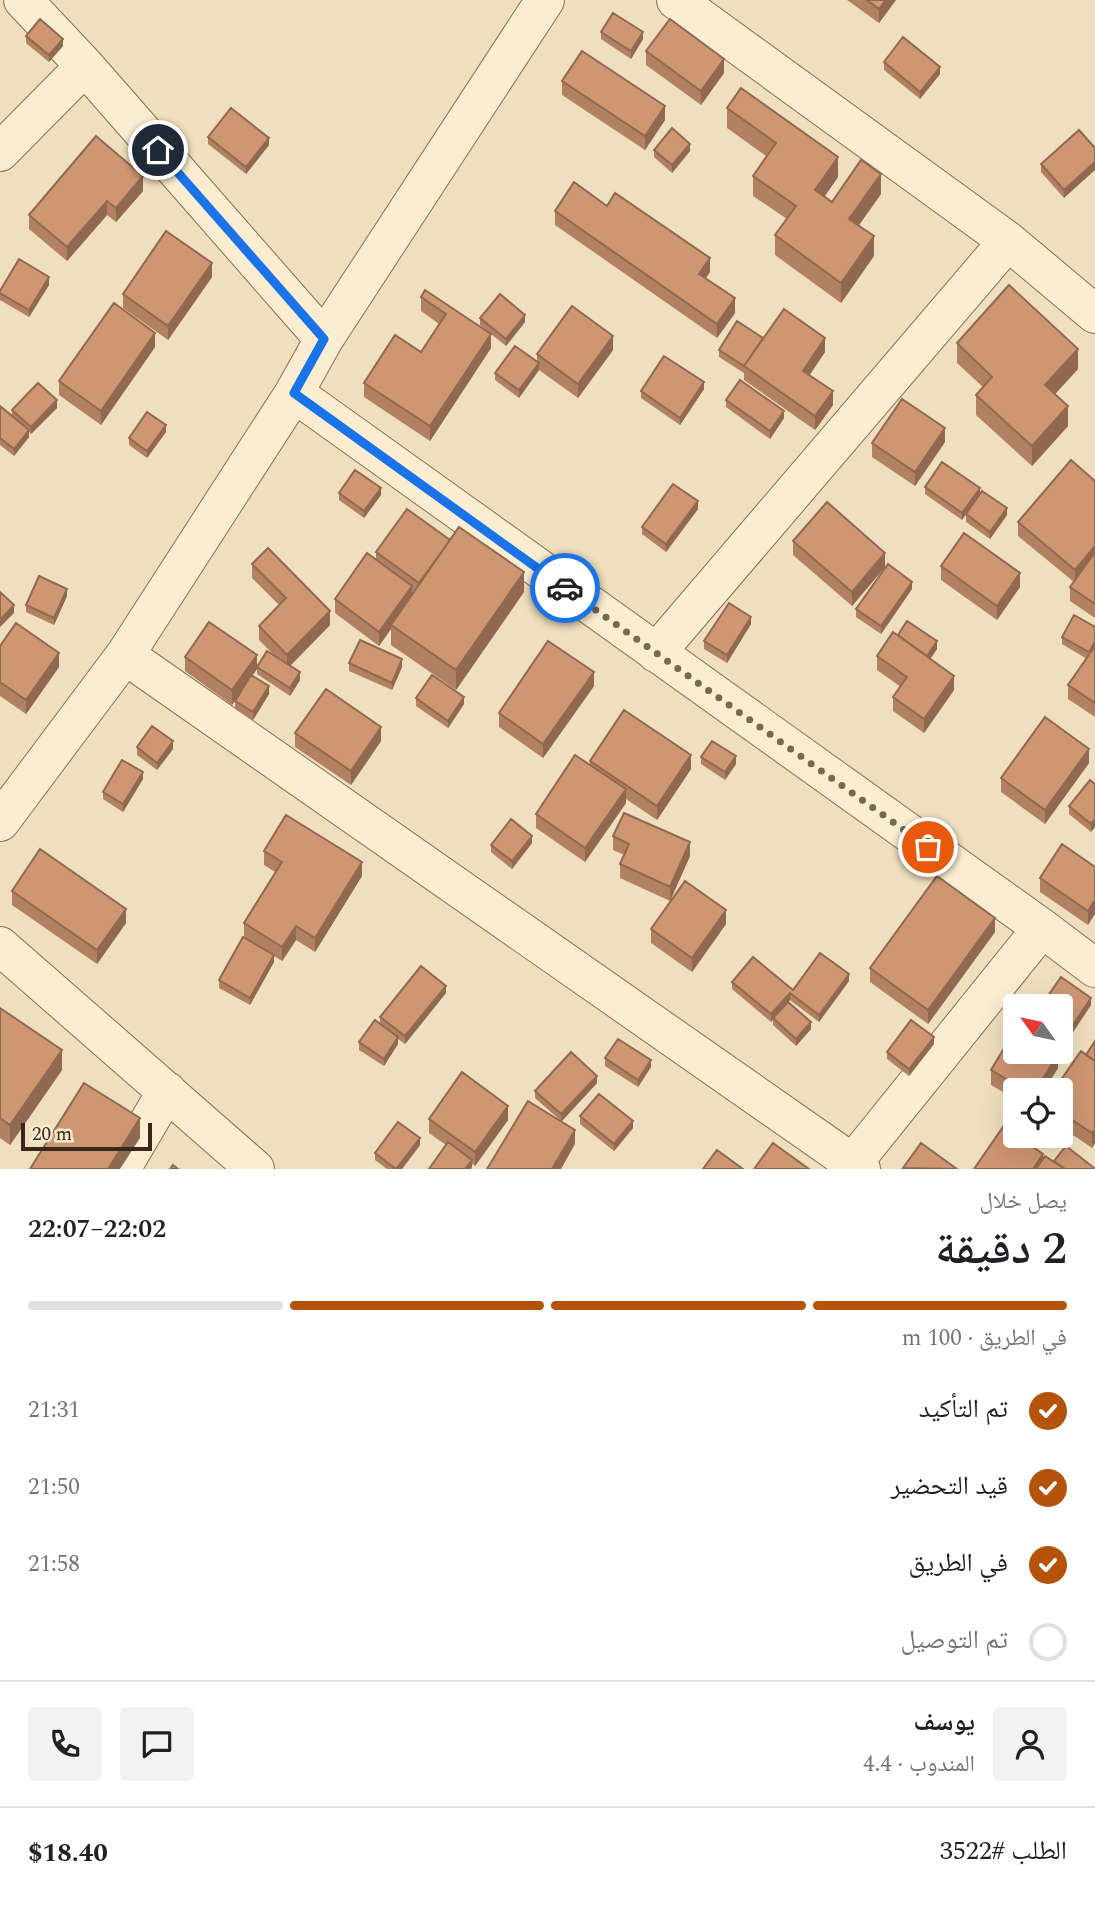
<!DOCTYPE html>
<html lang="ar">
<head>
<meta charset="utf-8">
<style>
	body { margin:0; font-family:Spectral,"Noto Naskh Arabic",serif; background:#f2f2f2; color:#202124; direction:rtl; height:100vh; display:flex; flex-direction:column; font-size:26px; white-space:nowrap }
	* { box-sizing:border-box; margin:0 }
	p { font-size:23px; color:#757577 }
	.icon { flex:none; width:38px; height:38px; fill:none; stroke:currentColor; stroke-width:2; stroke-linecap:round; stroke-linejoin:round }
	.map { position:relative; height:1169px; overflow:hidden; direction:ltr }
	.panel { display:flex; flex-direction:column; background:#fff; flex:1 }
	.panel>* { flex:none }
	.needle { width:46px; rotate:303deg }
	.controls { position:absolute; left:1003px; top:994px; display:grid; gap:14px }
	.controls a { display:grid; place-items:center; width:70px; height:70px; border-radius:7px; background:#fff; box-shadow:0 7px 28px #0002; font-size:35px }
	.scale { position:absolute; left:21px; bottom:18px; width:131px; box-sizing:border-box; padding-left:7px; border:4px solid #37281b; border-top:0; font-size:19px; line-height:24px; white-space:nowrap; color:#37281b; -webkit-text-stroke:5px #f7e9ce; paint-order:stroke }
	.pin { position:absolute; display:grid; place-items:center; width:60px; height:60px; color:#fff; margin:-30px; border:4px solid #fff; border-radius:50%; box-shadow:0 2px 7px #0007 }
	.courier { position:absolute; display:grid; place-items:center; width:70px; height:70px; margin:-35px; border:5px solid #1a73e8; border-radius:50%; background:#fff; color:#222; box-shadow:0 2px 9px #0007 }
	.headline em { font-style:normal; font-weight:600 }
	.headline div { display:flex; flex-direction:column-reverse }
	.headline { display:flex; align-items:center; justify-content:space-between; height:119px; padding:0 28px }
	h1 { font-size:46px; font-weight:600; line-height:52px }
	.bar { display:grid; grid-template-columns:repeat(4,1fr); gap:10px 7px; align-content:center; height:84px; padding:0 28px }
	.bar i { height:9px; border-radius:5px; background:#e0e0e0 }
	.bar .current { background:#b45309 }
	.bar p { grid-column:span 4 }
	.line { display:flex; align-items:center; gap:18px; padding:0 28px; border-top:2px solid #e0e0e0 }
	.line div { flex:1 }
	.round { display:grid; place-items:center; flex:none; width:74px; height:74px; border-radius:7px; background:#f2f2f2 }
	ol { padding:0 28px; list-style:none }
	li { display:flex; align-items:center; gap:21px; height:77px }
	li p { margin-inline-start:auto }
	li .icon { padding:7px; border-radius:50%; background:#b45309; color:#fff; stroke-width:4 }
	li:last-child { color:#757577 }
	li i { width:38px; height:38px; border:4px solid #e0e0e0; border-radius:50% }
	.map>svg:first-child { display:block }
</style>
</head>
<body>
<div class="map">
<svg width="1095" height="1169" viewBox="0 0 1095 1169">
	<rect width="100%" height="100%" fill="#efdfbe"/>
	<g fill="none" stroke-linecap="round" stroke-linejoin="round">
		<g stroke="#886f56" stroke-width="40">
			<path id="street" d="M23,0l62,66 239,273
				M676,0l332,241 87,73
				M0,152l85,-86
				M294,393l748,535 53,40
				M656,653l352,-412
				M125,655l736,514
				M0,822l125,-167 169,-262 30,-54 221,-339
				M0,946l255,223
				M121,1169l46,-78
				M848,1169l194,-241"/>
		</g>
		<use href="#street" stroke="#faedd1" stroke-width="38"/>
	</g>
	<path fill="#b28162" d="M847,0h49l-17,23z
		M601,32l42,7 -12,20 -30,-20z
		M26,36l37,10 -14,16 -23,-19z
		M646,51l78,22 -23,32 -55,-40z
		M884,62l56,12 -20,25 -36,-29z
		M562,81l103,39 -20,30 -83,-55z
		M727,108l111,69 -13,19 7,6 49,-8 -22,31 15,31 -33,47 -66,-48v-20l12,-16 -34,-23v-20l13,-20 -39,-28z
		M208,137l61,8 -23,29 -38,-30z
		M1095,148l-31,50 -23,-26v-8z
		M654,150l36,1 -18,22 -18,-16z
		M143,191l-27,31 -9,-7 -40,46 -38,-32v-14z
		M607,206l103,66 -4,6 29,35 -18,25 -162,-113v-14z
		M212,277l-44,63 -45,-32v-14z
		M49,285l-20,32 -29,-17v-9z
		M421,297l65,33 -6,-5v-7l45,4 -19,24 -15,-12v14l-61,93 -66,-44v-14l57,-31 18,-28 -18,-13z
		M763,338l62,14 -16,23 24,30 -18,25 -71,-50v-7l-25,-16v-7z
		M957,343l121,26 -23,25 13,32 -36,40 -56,-51v-20l7,-8 -26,-24z
		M155,347l-54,78 -42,-30v-14z
		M613,350l-35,48 -39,-28 -20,28 -24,-18v-7l42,-12v-7z
		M704,389l-24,36 -39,-27v-7z
		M726,400l58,18 -14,21 -44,-32z
		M0,406l12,10v-6l45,-2 -26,26 -2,-2v5l-15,19 -14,-11v5z
		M166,432l-19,26 -18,-13v-7z
		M945,442l-30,44 -43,-29v-14z
		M1095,481v137l-25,-17v-14l4,-5 -56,-46v-14z
		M925,487l55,8 27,20 -17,24 -24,-17v-8l2,-3 -6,9 -37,-26z
		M339,493l42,2 -17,23 -25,-18z
		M698,509l-32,43 -24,-18v-7z
		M793,541l92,26 -33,39 -59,-51z
		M376,552l148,40 -68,98 -65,-45v-16l-12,17 -44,-33v-14l41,-39z
		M252,564l78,61 -40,41 10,14 -10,16 -33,-22v-7l17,-12 -15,-15v-14l20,-21 -27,-27z
		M941,566l79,21 -23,33 -56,-40z
		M912,589l-31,45 -25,-17v-8z
		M67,596l-13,29 -28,-13v-7z
		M751,624l-24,39 -23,-14v-8z
		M1095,627v90l-27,-18v-14l19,-26 -25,-15v-7z
		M898,635l39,14 -7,9 24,32 -30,43 -31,-22v-14l8,-10 -24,-17v-14z
		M0,646l59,21 -33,47 -26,-18z
		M185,657l72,12 -5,7 17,18 -16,26 -18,-11v-8l9,-14 -12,18 -47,-34z
		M349,663l53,4 -10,23 -43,-19z
		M594,686l-51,72 -44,-31v-14z
		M416,698l48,6 -16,24 -32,-22z
		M295,733l86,8 -30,44 -56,-38z
		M137,747l36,2 -16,21 -20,-15z
		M701,757l35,7 -11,16 -24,-16z
		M590,761l101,8 -34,51 -31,-21v4l-41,59 -49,-34v-14l54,-49z
		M1089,763l-44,61 -44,-32v-14z
		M143,779l-20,33 -20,-13v-7z
		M1095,784l-4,48 -22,-18v-8z
		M613,836l77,20 -20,45 -50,-23v-14l4,-9 -11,-5z
		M532,843l-20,26 -21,-17v-7z
		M264,851l98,25 -47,76 -19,-12 -14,21 -8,-5v6l-24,43 -31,-17v-8l25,-43v-14l31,-51 -11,-7z
		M1095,867l-7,58 -48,-33v-14z
		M12,891l114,32 -29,41 -85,-59z
		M726,924l-34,48 -41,-29v-14z
		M995,932l-67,92 -58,-42v-14z
		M849,981l-30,41 -29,-22 -2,2 23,27 -15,17 -23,-21v-6l-2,3 -39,-33v-7l61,8z
		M446,993l-41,51 -7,-5v5l-14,22 -25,-16v-8l21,-18v-7z
		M1091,1005l-22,33 -9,-6v-26z
		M0,1008l62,62 -52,75 -10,-7z
		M1095,1041l-3,107 -32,-22v-36l26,-35z
		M934,1044l-25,32 -22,-17v-7z
		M605,1058l46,9 -13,20 -33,-21z
		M1058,1068l-14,22h-29v9l-24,-14v-15z
		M597,1083l-36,39 14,22 -14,-23 -26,-23v-7z
		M580,1116l53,12 -19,23 -34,-27z
		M429,1119l79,1 -33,46 -3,-2v3l-26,-22 -17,-12z
		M420,1145l-18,24h-15l-12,-9v-7z"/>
	<path fill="#916950" d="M886,0h10l-17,23v-14z
		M643,32v7l-12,20v-8z
		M63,39v7l-14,16v-7z
		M724,59v14l-23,32v-14z
		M940,67v7l-20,25v-7z
		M665,106v14l-20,30v-14z
		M269,138v7l-23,29v-7z
		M690,144v7l-18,22v-8z
		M838,157v20l-23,33v-20z
		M1095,162v8l-31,28v-8z
		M881,174v20l-32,45v-20z
		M143,176v15l-27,31v-14z
		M107,201v14l-40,46v-14z
		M874,236v20l-33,47v-20z
		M710,258v14l-11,16v-14z
		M212,263v14l-44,63v-14z
		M49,277v8l-20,32v-7z
		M735,298v15l-18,25v-14z
		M525,315v7l-19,24v-7z
		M155,333v14l-54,78v-14z
		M491,334v14l-61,93v-15z
		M613,336v14l-35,48v-14z
		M825,338v14l-22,33v-14z
		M1078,349v20l-33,36v-20z
		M539,363v7l-20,28v-8z
		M704,382v7l-24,36v-7z
		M833,391v14l-18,25v-14z
		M57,400v8l-26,26v-7z
		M1068,406v20l-36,40v-20z
		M784,411v7l-14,21v-8z
		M166,425v7l-19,26v-7z
		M945,428v14l-30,44v-14z
		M29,430v7l-15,19v-7z
		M381,488v7l-17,23v-7z
		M980,488v7l-18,25v-7z
		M698,501v8l-32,43v-8z
		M1007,508v7l-17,24v-7z
		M1095,546v14l-20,24v-14z
		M885,553v14l-33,39v-14z
		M524,572v20l-68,98v-20z
		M1020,573v14l-23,33v-14z
		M912,582v7l-31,45v-8z
		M412,586v14l-21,25v4l-12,17v-14z
		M67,589v7l-13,29v-7z
		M14,605v8l-14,14v-7z
		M330,611v14l-43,44v-14z
		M751,617v7l-24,39v-8z
		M937,641v8l-10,15v-7z
		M59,653v14l-33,47v-14z
		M257,655v14l-25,36v-15z
		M402,659v8l-10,23v-7z
		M300,672v8l-10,16v-8z
		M594,672v14l-51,72v-14z
		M954,676v14l-30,43v-14z
		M269,686v8l-16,26v-8z
		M464,697v7l-16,24v-7z
		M381,727v14l-30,44v-14z
		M173,741v8l-16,21v-7z
		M1089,749v14l-44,61v-14z
		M691,755v14l-34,51v-14z
		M736,756v8l-11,16v-8z
		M143,772v7l-20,33v-8z
		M626,789v14l-41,59v-14z
		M1095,819v8l-4,5v-8z
		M532,836v7l-20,26v-8z
		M690,842v14l-20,45v-14z
		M362,862v14l-47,76v-14z
		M1095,900v14l-7,11v-14z
		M126,909v14l-29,41v-14z
		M726,910v14l-34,48v-14z
		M995,918v14l-67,92v-14z
		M296,926v14l-14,21v-14z
		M274,955v7l-24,43v-7z
		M849,974v7l-30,41v-7z
		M446,986v7l-41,51v-8z
		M790,993v7l-19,22v-8z
		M1091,998v7l-22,33v-7z
		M811,1022v7l-15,17v-7z
		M398,1037v7l-14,22v-7z
		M934,1037v7l-25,32v-7z
		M62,1050v20l-52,75v-20z
		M1058,1054v14l-14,22h-8z
		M651,1060v7l-13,20v-7z
		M597,1076v7l-36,39v-8z
		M508,1106v14l-33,46v-14z
		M140,1118v20l-20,31h-12z
		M633,1121v7l-19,23v-7z
		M1095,1129v14l-3,5v-15z
		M575,1130v14l-14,25h-9z
		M420,1138v7l-18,24h-6z
		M1043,1154v14l-1,1h-9z
		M472,1160v7l-1,2h-6z"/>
	<path fill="#cf9672" stroke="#916950" stroke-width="2" d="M867,0h19l-7,9z
		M613,13l30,19 -12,19 -30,-19z
		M40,19l23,20 -14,16 -23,-19z
		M670,19l54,40 -23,32 -55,-40z
		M903,37l37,30 -20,25 -36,-30z
		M582,51l83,55 -20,30 -83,-55z
		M741,88l97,69 -23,33 17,12 29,-42 20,14 -32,45 25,17 -33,47 -66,-48 21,-29 -43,-30 23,-33 -49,-35z
		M231,108l38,30 -23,29 -38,-30z
		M672,128l18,16 -18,21 -18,-15z
		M1079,130l16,18v14l-31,28 -23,-26z
		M96,136l47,40 -27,32 -9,-7 -40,46 -38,-32z
		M574,182l33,24 8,-13 95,65 -11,16 36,24 -18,26 -162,-113z
		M166,231l46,32 -44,63 -45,-32z
		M19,259l30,18 -20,33 -29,-17v-2z
		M1009,285l69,64 -33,36 23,21 -36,40 -56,-51 16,-18 -35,-34z
		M425,290l66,44 -61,92 -66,-43 31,-48 26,17 25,-38 -25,-17z
		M500,294l25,21 -19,24 -26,-21z
		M114,303l41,30 -54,78 -42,-30z
		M572,306l41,30 -35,48 -41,-30z
		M784,309l41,29 -22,33 30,20 -18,25 -71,-50z
		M737,321l26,17 -19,28 -25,-16z
		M515,346l24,17 -20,27 -24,-17z
		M664,356l40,26 -24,36 -39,-27z
		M740,380l44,31 -14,20 -44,-31z
		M38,383l19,17 -26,27 -19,-17z
		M902,399l43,29 -30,44 -43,-29z
		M0,406l29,24 -15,19 -14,-11z
		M147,412l19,13 -19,26 -18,-13z
		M1071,460l24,21v65l-20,24 -57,-48z
		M942,462l38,26 -18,25 -37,-26z
		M355,470l26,18 -17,23 -25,-18z
		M673,484l25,17 -32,43 -24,-17z
		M982,491l25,17 -17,24 -24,-18z
		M827,502l58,51 -33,39 -59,-51z
		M407,509l43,31 -31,43 -43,-31z
		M459,527l65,45 -68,98 -65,-45z
		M964,533l56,40 -23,33 -56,-40z
		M268,548l62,63 -43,44 -28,-29 27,-28 -34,-34z
		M1095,552v52l-25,-17z
		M367,553l45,33 -33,46 -44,-33z
		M888,564l24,18 -31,44 -25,-17z
		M39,576l28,13 -13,29 -28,-13z
		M0,592l14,13 -14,15z
		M729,603l22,14 -24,38 -23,-14z
		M1074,615l21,12v15l-6,10 -27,-15z
		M907,621l30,20 -10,15 -29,-21z
		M209,622l48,33 -25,35 -47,-33z
		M16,623l43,30 -33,47 -26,-18v-36z
		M893,632l61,44 -30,43 -31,-22 14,-20 -30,-21z
		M360,640l42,19 -10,24 -43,-20z
		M548,641l46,31 -51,72 -44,-31z
		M1095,646v57l-27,-18z
		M267,651l33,21 -10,16 -33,-21z
		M251,675l18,11 -16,26 -18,-11z
		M432,675l32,22 -16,24 -32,-23z
		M326,689l55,38 -30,44 -56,-38z
		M624,710l67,45 -34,51 -67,-45z
		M1045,717l44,32 -44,61 -44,-32z
		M152,726l21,15 -16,22 -20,-16z
		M712,741l24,15 -11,16 -24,-15z
		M575,755l51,34 -41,59 -49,-34z
		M122,760l21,12 -20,32 -20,-12z
		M1090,780l5,4v35l-4,5 -22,-18z
		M624,813l66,29 -20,45 -50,-23 9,-20 -16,-8z
		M286,815l76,47 -47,76 -19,-12 -14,21 -38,-24 38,-61 -18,-11z
		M511,819l21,17 -20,25 -21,-16z
		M1062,844l33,23v33l-7,11 -48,-33z
		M40,849l86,60 -29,41 -85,-59z
		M937,876l58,42 -67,92 -58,-42z
		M685,881l41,29 -34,48 -41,-29z
		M243,937l31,18 -24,43 -31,-18z
		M820,953l29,21 -30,41 -29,-22 -19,21 -39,-32 21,-25 40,33z
		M421,966l25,20 -41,50 -25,-19z
		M1061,977l30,21 -22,33 -9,-6v-19h-19z
		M788,1002l23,20 -15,17 -23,-21z
		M0,1008l62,42 -52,75 -10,-7z
		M375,1020l23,17 -14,22 -25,-17z
		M911,1020l23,17 -25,32 -22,-17z
		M1015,1030v22h39l4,2 -22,36h-11l-34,-20z
		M618,1039l33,21 -13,20 -33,-22z
		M1095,1041v20l-9,-6z
		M1081,1051l14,10v68l-3,4 -32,-21v-22h-6z
		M571,1052l26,24 -36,38 -26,-23z
		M462,1072l46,34 -33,46 -46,-33z
		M84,1083l56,35 -32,51h-78z
		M599,1094l34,27 -19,23 -34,-28z
		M528,1101l47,29 -23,39h-65z
		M398,1122l22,16 -24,31 -21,-16z
		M1003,1127l12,8v1h2l26,18 -10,15h-59z
		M448,1142l24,18 -7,9h-36z
		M773,1143l36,26h-55z
		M921,1143l36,26 -54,-1z
		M1066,1146l28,22 -1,1h-28l-11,-8z
		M717,1150l26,19h-40z
		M1045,1156l20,13h-29z
		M173,1165l5,4h-8z"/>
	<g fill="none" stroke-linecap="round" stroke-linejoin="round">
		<path stroke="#776854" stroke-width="7" stroke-dasharray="0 12.6" d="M565,588l363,259"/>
		<path stroke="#1a73e8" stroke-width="9" d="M158,150l166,189 -30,54 271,195"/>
	</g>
</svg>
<div class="controls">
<a><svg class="needle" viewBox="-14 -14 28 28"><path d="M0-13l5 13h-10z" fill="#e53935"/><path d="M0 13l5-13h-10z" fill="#757577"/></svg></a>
<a><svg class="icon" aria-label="locate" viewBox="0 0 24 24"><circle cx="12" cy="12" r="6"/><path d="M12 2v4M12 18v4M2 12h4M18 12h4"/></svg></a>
</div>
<div class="scale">20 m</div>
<div class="pin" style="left:928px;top:847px;background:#ea580c"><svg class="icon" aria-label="bag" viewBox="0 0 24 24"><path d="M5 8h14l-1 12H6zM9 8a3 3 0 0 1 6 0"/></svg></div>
<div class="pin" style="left:158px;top:150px;background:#1f2937"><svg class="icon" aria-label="home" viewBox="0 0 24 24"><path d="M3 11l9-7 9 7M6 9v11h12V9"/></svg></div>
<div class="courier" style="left:565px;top:588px"><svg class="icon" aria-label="car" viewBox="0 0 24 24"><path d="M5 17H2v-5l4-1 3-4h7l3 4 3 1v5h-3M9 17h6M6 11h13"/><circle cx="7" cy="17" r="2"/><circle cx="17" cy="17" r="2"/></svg></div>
</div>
<section class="panel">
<div class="headline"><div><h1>2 دقيقة</h1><p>يصل خلال</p></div><em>22:02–22:07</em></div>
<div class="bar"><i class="current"></i><i class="current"></i><i class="current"></i><i></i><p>في الطريق · 100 m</p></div>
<ol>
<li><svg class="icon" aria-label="check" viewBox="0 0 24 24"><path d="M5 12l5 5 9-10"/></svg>تم التأكيد<p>21:31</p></li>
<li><svg class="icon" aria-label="check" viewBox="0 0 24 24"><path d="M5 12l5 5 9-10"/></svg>قيد التحضير<p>21:50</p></li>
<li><svg class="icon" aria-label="check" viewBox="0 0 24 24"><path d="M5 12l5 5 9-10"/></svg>في الطريق<p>21:58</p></li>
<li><i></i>تم التوصيل</li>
</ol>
<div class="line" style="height:126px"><a class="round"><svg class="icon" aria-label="person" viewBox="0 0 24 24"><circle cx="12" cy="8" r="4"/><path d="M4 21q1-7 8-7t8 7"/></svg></a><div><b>يوسف</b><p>المندوب · 4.4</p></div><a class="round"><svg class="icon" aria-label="chat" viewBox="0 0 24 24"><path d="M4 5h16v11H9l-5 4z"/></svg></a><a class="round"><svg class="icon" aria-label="phone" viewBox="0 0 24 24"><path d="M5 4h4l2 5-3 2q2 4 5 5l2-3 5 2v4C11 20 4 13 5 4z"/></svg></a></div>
<div class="line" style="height:91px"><div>الطلب #3522</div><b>$18.40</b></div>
</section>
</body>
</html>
